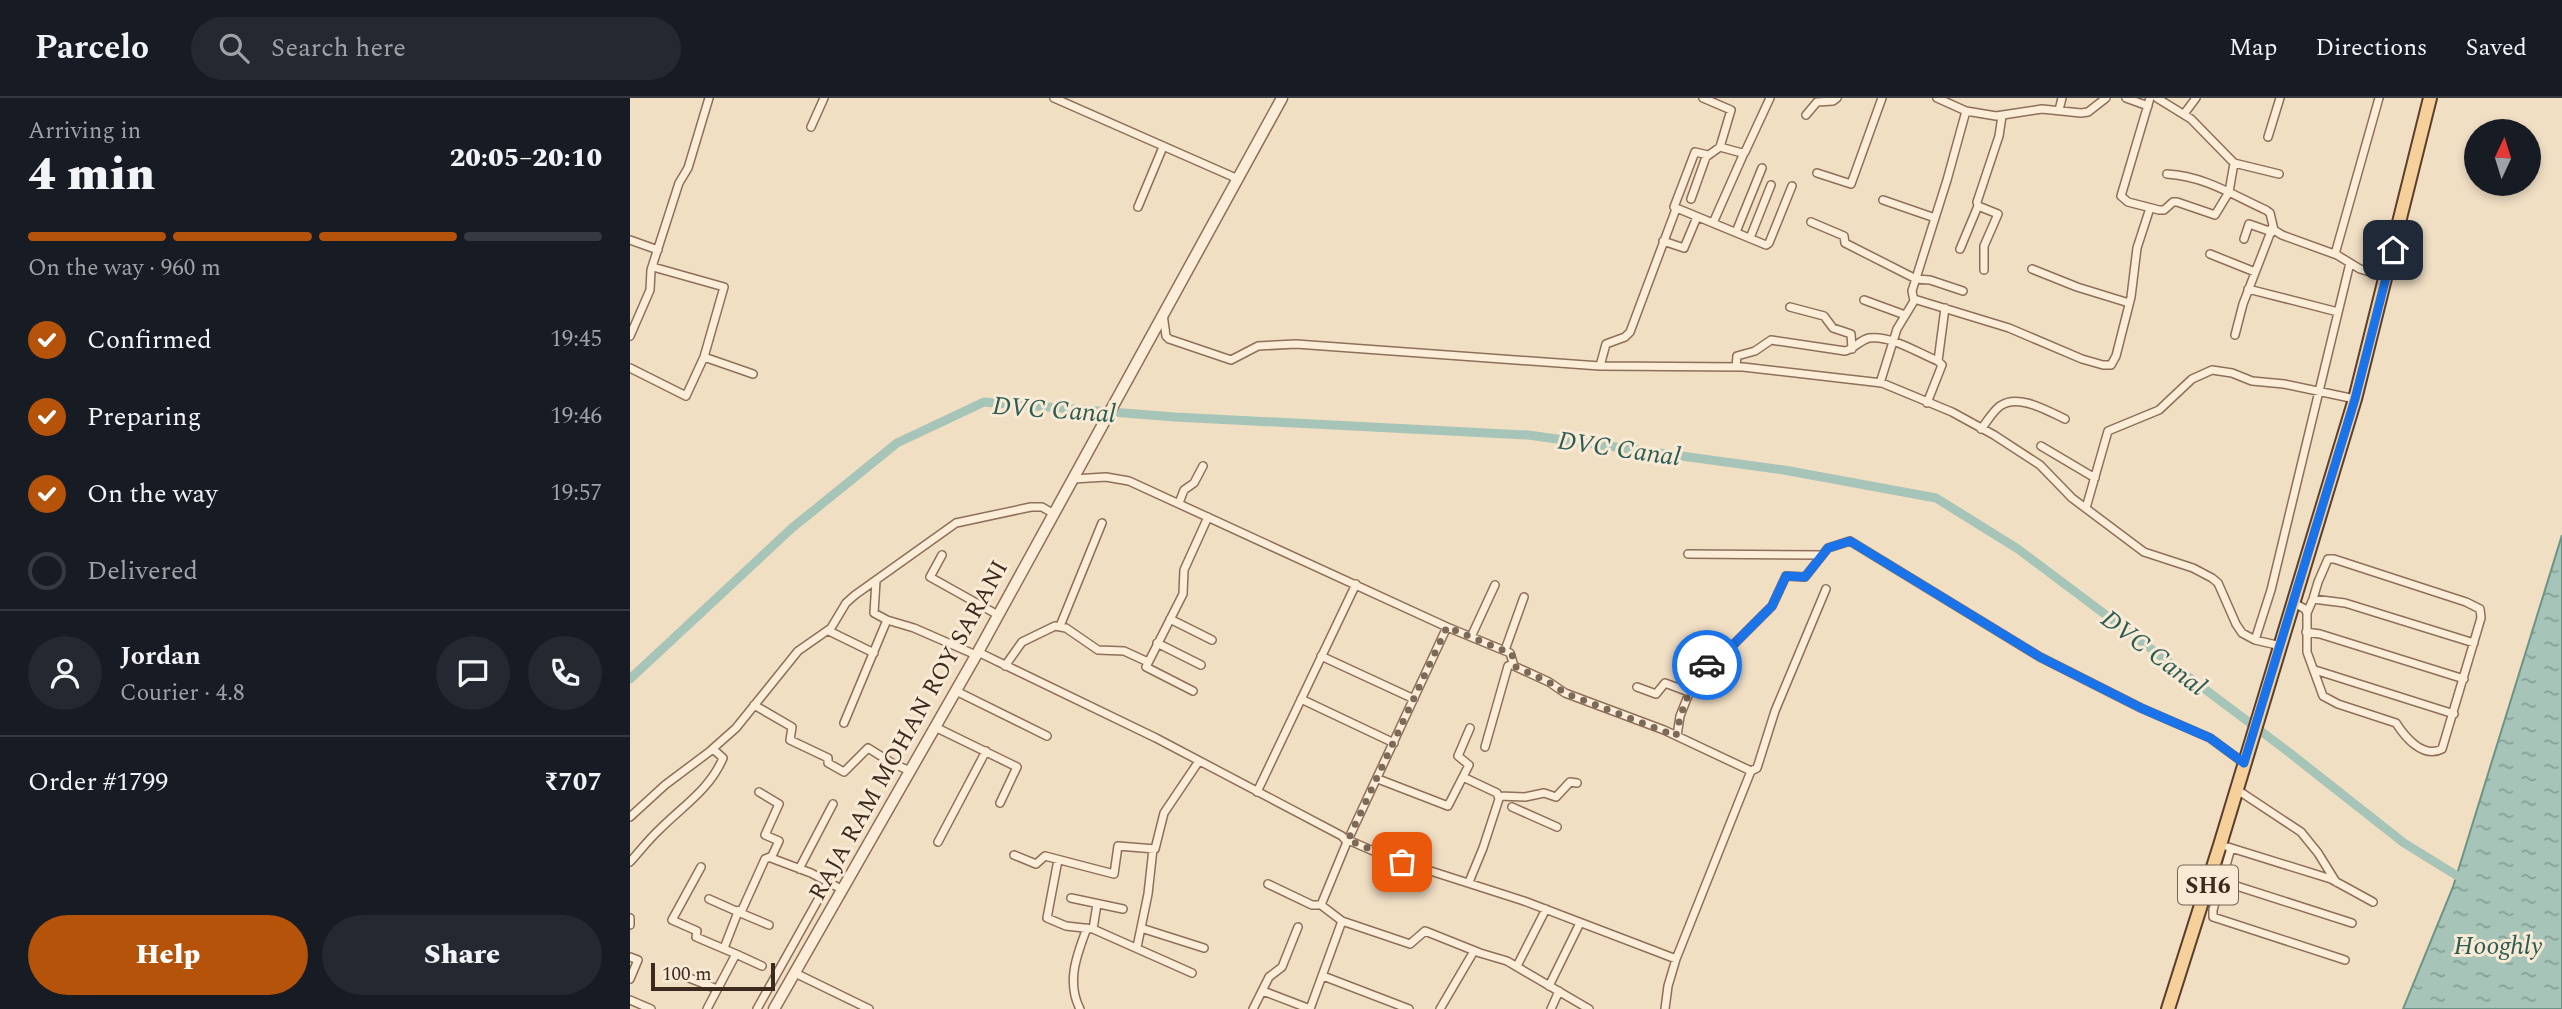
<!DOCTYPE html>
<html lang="en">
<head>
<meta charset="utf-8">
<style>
	body { margin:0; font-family:Spectral,serif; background:#242831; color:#f1f3f6; height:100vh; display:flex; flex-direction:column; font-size:26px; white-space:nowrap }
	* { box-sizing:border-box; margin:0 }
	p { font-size:23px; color:#9ea1a6 }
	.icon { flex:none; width:38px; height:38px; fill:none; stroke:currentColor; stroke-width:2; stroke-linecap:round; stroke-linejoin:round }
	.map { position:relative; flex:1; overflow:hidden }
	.side { display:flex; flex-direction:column; background:#171b24; width:630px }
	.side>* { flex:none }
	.needle { width:46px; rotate:4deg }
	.tools { position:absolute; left:1834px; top:21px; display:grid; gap:14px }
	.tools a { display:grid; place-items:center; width:77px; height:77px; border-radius:50%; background:#171b24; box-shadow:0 4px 10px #0003; font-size:35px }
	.scale { position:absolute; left:21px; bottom:18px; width:124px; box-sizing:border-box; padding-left:7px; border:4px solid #3d2a1e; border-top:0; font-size:19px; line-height:24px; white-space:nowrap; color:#3d2a1e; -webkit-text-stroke:5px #f8ead5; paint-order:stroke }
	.pin { position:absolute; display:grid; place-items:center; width:60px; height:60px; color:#fff; margin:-30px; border-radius:14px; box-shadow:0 4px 10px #0006 }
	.courier { position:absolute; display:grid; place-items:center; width:70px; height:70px; margin:-35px; border:5px solid #1a73e8; border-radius:50%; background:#fff; color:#222; box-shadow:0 2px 9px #0007 }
	.headline em { font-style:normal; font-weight:800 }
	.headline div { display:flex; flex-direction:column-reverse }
	.headline { display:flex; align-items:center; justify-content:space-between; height:119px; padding:0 28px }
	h1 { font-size:46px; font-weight:800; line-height:52px }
	.bar { display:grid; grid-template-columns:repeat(4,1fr); gap:10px 7px; align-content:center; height:84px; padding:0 28px }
	.bar i { height:9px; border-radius:5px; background:#363941 }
	.bar .current { background:#b45309 }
	.bar p { grid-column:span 4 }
	.line { display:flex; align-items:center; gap:18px; padding:0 28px; border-top:2px solid #363941 }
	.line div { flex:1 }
	.round { display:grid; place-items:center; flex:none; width:74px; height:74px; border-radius:37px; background:#242831 }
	ol { padding:0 28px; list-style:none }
	li { display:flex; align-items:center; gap:21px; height:77px }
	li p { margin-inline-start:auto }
	li .icon { padding:7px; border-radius:50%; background:#b45309; color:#fff; stroke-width:4 }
	li:last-child { color:#9ea1a6 }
	li i { width:38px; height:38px; border:4px solid #363941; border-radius:50% }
	.primary-button { display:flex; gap:14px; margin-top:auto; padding:14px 28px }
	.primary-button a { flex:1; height:80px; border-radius:42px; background:#b45309; color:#fff; font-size:28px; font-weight:800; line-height:80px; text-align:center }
	.primary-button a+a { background:#242831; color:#f1f3f6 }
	header { display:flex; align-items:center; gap:42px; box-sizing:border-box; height:98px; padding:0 35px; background:#171b24; border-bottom:2px solid #363941 }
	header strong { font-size:33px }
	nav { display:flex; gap:38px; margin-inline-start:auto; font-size:24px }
	.search { width:490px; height:63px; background:#242831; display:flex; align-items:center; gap:18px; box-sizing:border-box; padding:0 24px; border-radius:38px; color:#9ea1a6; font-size:26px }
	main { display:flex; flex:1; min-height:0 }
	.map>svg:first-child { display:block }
</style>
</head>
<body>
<header>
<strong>Parcelo</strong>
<div class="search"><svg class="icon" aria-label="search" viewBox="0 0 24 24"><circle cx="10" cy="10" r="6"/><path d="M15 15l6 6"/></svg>Search here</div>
<nav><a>Map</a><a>Directions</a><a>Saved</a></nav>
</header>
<main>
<section class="side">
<div class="headline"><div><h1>4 min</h1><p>Arriving in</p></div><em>20:05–20:10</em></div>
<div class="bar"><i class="current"></i><i class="current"></i><i class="current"></i><i></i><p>On the way · 960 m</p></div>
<ol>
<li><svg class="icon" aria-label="check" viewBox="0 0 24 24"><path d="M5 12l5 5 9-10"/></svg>Confirmed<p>19:45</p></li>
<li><svg class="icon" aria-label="check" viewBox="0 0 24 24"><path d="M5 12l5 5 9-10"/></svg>Preparing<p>19:46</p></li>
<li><svg class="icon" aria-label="check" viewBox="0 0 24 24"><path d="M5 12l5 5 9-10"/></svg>On the way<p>19:57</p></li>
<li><i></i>Delivered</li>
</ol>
<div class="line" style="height:126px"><a class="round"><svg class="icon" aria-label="person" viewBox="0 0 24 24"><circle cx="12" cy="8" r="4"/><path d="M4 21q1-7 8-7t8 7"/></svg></a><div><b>Jordan</b><p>Courier · 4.8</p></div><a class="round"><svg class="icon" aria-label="chat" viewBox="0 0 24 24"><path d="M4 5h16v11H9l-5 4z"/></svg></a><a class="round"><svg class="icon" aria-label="phone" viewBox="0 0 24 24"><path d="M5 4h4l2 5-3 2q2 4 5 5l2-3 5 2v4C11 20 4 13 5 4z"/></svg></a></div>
<div class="line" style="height:91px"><div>Order #1799</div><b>₹707</b></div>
<div class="primary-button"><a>Help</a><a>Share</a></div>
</section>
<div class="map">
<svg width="1932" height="911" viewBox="0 0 1932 911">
	<defs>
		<pattern id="water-ripples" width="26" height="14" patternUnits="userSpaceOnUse" patternTransform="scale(1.75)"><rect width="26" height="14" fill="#a6c4b8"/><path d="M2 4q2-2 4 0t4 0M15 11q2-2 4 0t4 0" fill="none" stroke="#889f95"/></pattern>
	</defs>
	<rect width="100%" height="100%" fill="#f1dfc4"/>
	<path fill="url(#water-ripples)" stroke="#6c9486" stroke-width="2" d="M1932,437v474h-159l50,-122z"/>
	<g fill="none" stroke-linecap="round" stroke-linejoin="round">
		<path stroke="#a6c4b8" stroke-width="9" d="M0,581l162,-151 105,-85 87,-41 191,15 353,18 256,35 152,28 82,51 268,201 118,93 60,37"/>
		<g stroke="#8e6f59" stroke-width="10">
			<path id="minor" d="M424,0l184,81
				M1073,0l28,12 -11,37
				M1307,0l29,13 30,5 46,-7 39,4 7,-1 18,-14
				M1496,0l22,8
				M1520,0l-29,98 7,6 31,8h5l9,-8h4l38,13 14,-23 5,-29 -43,-44 -34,-21
				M1429,12l3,-12
				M1554,16l12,-16
				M1176,17l11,-13 16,-1 4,-3
				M181,29l13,-29
				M1638,39l12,-39
				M1078,57l-13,-3 -21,55 92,38 3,-2 23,-57
				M1604,65l45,11
				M1187,75l34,11 31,-86
				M1537,76c37,2 66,21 99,36l4,3 4,17 8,5 55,20 23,14 27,8
				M1061,101l15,-42 14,-10 22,6 3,-1 25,-54
				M1253,102l52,18
				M508,109l25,-60
				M1181,124l33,14 1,7 71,36 14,1 33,11
				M1083,125l31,-70
				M1106,134l26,-64
				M1120,140l21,-53
				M1614,141l5,-15 20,7 3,-3
				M0,142l28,10
				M1033,143l21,7 13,-31
				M1330,151l18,-43
				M1580,156l45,18
				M1705,156l44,-156
				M23,169l71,20 -20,70 49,17
				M1402,171l45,18 52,16
				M1354,172v-24l14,-32 -20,-8 -1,-4 22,-66 3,-20
				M1618,191l90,23
				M1284,201l95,29 73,31 21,6h8l5,-9 15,-59 6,-49 13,-40
				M1234,202l41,15
				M1160,209l34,9 9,12 18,6 1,15
				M533,216l3,22 3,3 62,21 27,-14 38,-2 304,22 143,1 139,16 70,29 42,23 46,30 32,33 72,54 49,16 19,10 6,5 18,41 6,9 13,7 26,6
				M1605,237l8,-31 27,-70 4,-4
				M0,238l20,-46 1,-20 28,-87 9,-15 21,-70
				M970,268l6,-22 19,-7 5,-5 46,-123
				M1106,269l1,-11 18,-5 16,-11 74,11c9,-2 15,-11 24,-13 22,-3 49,15 69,23
				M0,270l56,28 18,-39
				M1250,285l17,-54 17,-28 -2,-10 35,-111 19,-69
				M1297,305l15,-38 -4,-4 7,-53
				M1351,331c6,-7 11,-17 19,-23 18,-13 48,5 65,13
				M1411,348l54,32
				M443,381l33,-2 23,4 318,146 63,26 4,13 35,16 16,11 99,37 87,41 -75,188 -152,-58 -137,-44 -39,-17
				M549,405l5,-13 10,-7 9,-17
				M1456,410l22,-77 51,-21 33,-31 20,-9 20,3 20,8 32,3 71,15
				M1058,456l134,1
				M312,457l-12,22 68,38
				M246,483l-2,32 13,7
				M1664,505l11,6 2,4v39l16,44 15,8 58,19c9,14 27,36 46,26l39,-131 -1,-9 -14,-7 -132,-43h-6l-10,23 -5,17
				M1677,515l6,-14 32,4 129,40
				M540,521l42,21
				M430,528l42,-103
				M199,533l45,22
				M1676,534l14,2 144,45
				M841,539l24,-52
				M1625,542l16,-50 79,-327
				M527,545l44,22
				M875,552l19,-53
				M348,554l178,86 186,98 5,6 -26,63 21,16 68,23 15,-13 55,22 27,8 82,48
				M691,558l93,43
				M375,568l17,-24 33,-16 11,2 32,22 26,1 24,11
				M1685,572l139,44
				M1007,589l19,7 9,-11 24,9
				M326,593l91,45
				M563,593l-47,-24 37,-73 1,-24 24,-53
				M671,601l93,44
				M124,607l38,22 -2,13 38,18v5l16,9 24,-24 24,15 18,8
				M214,625l43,-103 27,8 62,27
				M305,629l82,40 -17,36
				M1047,638l3,-20 14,-35 13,-16 25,-19 40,-40 14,-30 19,1 23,-29 22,-7 190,116 101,51 69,30 34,25
				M855,649l23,-81 5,-2
				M1121,673l6,-3 18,-57 51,-122
				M833,679l34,16 2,6 -16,49 -14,34
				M748,681l70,27 21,-41 -11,-9 12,-28
				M1606,691l65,43 17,21 18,29
				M129,694l20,12 -14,31 14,6 -8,17 40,15 32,17
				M627,694l99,-208
				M869,698l26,1 19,-4 12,4 14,-15 7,1
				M882,709l45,20
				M0,719l35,-32 44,-33 27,-24 62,-77 33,-23 15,-25 9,-8 101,-72 75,-16h11l12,7
				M308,744l48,-91
				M717,744l100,-215
				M1598,749l103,32 42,23
				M1601,750l-18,62v7l132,43
				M384,757l22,9 9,-8 69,18 4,-28 37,3 9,-36 35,-52
				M428,762l-11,58 19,8 27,3 99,44
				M0,764c10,-11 19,-23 30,-33 23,-23 50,-40 63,-71l-10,-9
				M71,769l-29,53 25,11 -1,6 40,17 -29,55
				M169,771l34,-65
				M1591,783l131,42
				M638,786l44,21h9
				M441,800l52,11
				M79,801l27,12 6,-1 23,-51 5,-2
				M108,814l31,13
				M0,820v7
				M511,830l63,20
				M463,831l4,-25
				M507,849l11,-53 5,-45
				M94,850l14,-36
				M106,856l26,12
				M0,859l8,3 -8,19
				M887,868l29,-57
				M44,874l43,17
				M165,875l74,36
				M693,878l86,33
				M919,888l31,-63
				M633,893l47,18
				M0,902l21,9
				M127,911l71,-127
				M450,911c-14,-27 -3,-55 7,-81
				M623,911l16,-32 13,-10 16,-40
				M680,911l32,-88
				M810,911l34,-58
				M921,911l8,-18
				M1035,911l3,-23 8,-27"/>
		</g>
		<g stroke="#8e6f59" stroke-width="13">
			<path id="tertiary" d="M144,911l204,-357 304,-554"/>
		</g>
		<g stroke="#5b3e2d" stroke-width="16">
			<path id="primary" d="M1538,911l52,-164 135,-446 75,-301"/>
		</g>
		<use href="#minor" stroke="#fbedd8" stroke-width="7"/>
		<use href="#tertiary" stroke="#fbedd8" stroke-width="10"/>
		<use href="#primary" stroke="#f6d09a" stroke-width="12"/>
	</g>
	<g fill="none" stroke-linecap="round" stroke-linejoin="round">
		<path stroke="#7c6958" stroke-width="7" stroke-dasharray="0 12.6" d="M772,764l-54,-22 99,-213 65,27 2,12 35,16 16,11 111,43c5,-27 14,-50 31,-71"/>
		<path stroke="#1a73e8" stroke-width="9" d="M1077,567l25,-19 40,-40 14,-30 19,1 23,-29 22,-7 190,116 101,51 69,30 34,25 111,-364 38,-149"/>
	</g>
	<g text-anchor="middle" stroke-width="6" stroke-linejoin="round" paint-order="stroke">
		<rect fill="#f8ead5" stroke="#756455" stroke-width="2" x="1548" y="767.5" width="60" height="39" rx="5"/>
		<g font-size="23" font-weight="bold" fill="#3d2a1e">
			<text x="1578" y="795">SH6</text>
		</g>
		<g font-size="24" fill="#3d2a1e" stroke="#f8ead5">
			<text transform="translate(278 632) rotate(-61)" y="8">RAJA RAM MOHAN ROY SARANI</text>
		</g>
		<g font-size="26" font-style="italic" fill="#2c5d55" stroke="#f8ead5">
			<text transform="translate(424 311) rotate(4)" y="9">DVC Canal</text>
			<text transform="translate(989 350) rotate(8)" y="9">DVC Canal</text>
			<text transform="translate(1524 554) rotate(37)" y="9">DVC Canal</text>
			<text x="1868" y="856">Hooghly</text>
		</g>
	</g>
</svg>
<div class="tools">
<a><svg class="needle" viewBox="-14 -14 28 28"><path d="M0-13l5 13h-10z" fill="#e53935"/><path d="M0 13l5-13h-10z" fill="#9ea1a6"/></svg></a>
</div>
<div class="scale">100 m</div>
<div class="pin" style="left:772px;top:764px;background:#ea580c"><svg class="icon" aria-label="bag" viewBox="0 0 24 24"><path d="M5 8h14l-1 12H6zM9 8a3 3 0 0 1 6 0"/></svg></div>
<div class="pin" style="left:1763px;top:152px;background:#1f2937"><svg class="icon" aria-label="home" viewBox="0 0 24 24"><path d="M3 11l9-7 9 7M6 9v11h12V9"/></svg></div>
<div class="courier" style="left:1077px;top:567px"><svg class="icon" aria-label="car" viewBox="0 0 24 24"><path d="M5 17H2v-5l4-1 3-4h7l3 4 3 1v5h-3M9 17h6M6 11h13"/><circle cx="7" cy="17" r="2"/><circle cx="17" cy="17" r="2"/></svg></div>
</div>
</main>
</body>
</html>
